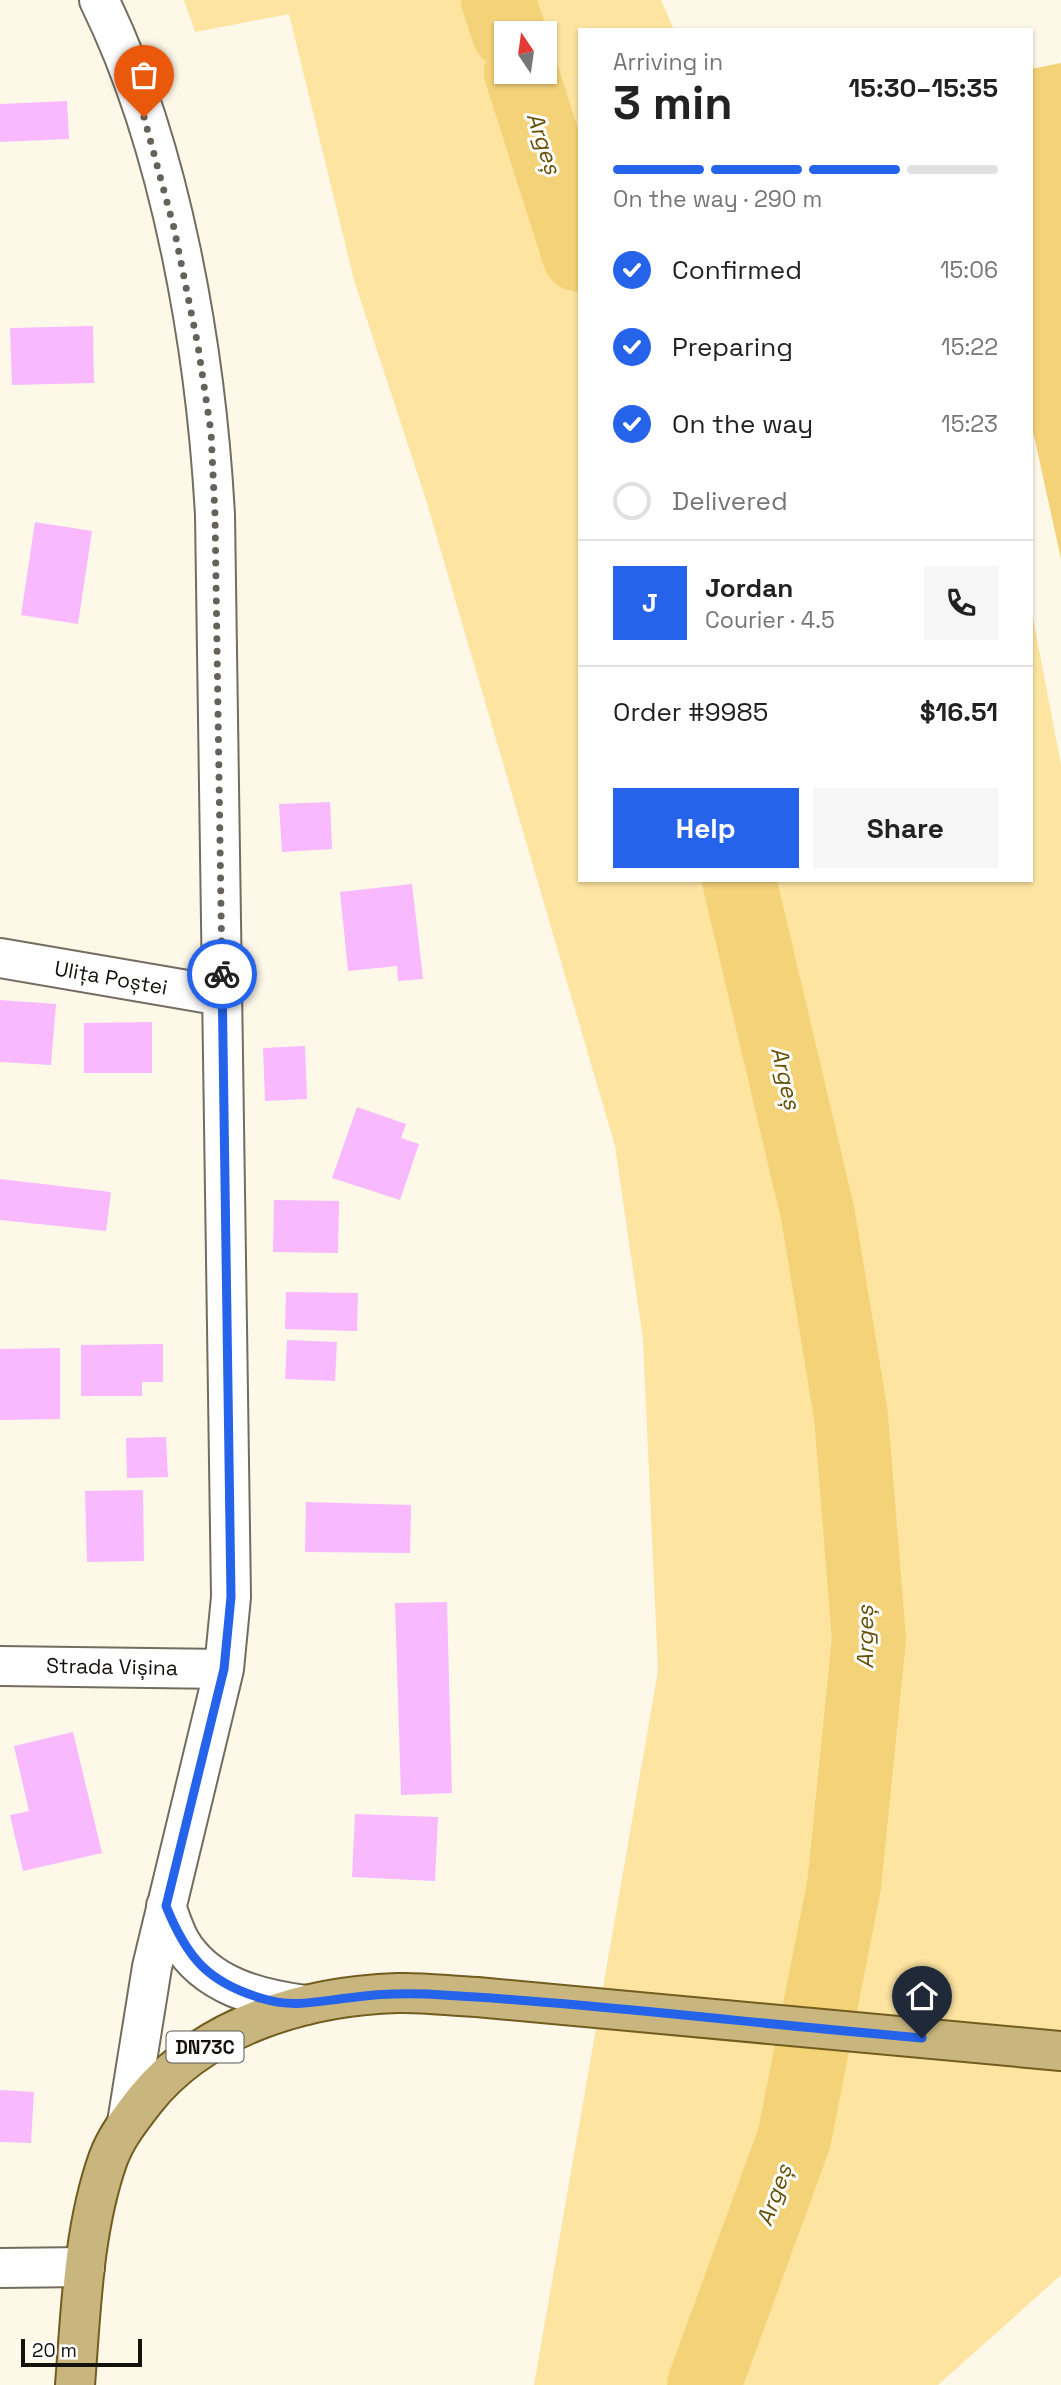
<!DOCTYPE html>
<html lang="en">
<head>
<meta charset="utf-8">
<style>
	body { margin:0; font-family:"Space Grotesk",sans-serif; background:#f6f6f6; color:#222; height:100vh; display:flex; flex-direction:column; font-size:26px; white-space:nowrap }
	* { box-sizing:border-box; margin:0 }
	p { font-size:23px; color:#767676 }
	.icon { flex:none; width:38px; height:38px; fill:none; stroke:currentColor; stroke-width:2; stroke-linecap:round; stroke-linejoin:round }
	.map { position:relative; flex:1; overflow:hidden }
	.details { position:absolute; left:578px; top:28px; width:455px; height:854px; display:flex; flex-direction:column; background:#fff; border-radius:0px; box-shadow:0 2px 5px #0004 }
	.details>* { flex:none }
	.needle { width:46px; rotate:347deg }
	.tools { position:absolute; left:494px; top:21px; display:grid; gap:14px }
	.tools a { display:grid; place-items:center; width:63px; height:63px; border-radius:0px; background:#fff; box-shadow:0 2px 5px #0004; font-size:35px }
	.scale { position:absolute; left:21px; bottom:18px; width:121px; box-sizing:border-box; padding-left:7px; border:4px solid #14120d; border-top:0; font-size:19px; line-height:24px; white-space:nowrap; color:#14120d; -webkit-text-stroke:5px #fff; paint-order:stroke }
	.pin { position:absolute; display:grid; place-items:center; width:60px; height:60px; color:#fff; margin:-72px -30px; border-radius:50% 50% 50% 0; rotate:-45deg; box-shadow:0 0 7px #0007 }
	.pin .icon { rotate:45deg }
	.courier { position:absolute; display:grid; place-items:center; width:70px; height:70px; margin:-35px; border:5px solid #2563eb; border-radius:50%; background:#fff; color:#222; box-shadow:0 2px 9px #0007 }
	.headline em { font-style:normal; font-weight:600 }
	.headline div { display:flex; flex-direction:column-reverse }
	.headline { display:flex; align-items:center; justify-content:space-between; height:119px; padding:0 35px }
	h1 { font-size:46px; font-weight:600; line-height:52px }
	.bar { display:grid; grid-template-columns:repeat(4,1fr); gap:10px 7px; align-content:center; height:84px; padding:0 35px }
	.bar i { height:9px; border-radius:5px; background:#e0e0e0 }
	.bar .selected { background:#2563eb }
	.bar p { grid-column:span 4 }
	.line { display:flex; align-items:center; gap:18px; padding:0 35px; border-top:2px solid #e0e0e0 }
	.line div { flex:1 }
	.round { display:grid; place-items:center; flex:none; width:74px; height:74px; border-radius:0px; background:#f6f6f6 }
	ol { padding:0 35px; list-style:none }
	li { display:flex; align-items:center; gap:21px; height:77px }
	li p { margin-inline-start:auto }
	li .icon { padding:7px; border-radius:50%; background:#2563eb; color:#fff; stroke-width:4 }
	li:last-child { color:#767676 }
	li i { width:38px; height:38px; border:4px solid #e0e0e0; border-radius:50% }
	.button { display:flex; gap:14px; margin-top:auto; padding:14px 35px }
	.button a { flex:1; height:80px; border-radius:0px; background:#2563eb; color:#fff; font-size:28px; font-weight:600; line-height:80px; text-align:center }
	.button a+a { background:#f6f6f6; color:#222 }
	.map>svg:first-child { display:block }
</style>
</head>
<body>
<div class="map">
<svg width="1061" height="2385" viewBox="0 0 1061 2385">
	<rect width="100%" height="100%" fill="#fef8e9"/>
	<path fill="#fde4a1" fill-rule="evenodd" d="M184,0h477l13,30h-95v850h452v-273l30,158v1510l-123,110h-404l124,-714 -15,-332 -28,-193 -189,-646 -72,-220 -65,-266 -94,18zM506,33h38v39h-38z"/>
	<path fill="#f4d278" d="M1061,63v496l-30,-137v-353z"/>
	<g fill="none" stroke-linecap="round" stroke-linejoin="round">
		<path stroke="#f4d278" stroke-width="74" d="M498,0l11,33
			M521,72l58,183
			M704,2385l90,-246 50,-253 25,-247 -18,-223 -33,-201 -79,-335"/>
	</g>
	<path fill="#f8b9ff" d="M67,101l2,38 -69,3v-38z
		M93,326l1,57 -82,2 -2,-57z
		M35,522l57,9 -14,93 -57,-9z
		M330,802l2,47 -50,3 -3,-48z
		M412,884l11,95 -25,2 -1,-15 -49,5 -8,-79z
		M0,1000l56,4 -5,61 -51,-3z
		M152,1022v51h-68v-50z
		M305,1046l2,53 -42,2 -2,-53z
		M357,1107l49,17 -5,14 18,6 -19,56 -68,-22z
		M0,1179l111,13 -5,39 -106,-11z
		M274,1200l65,1 -1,52 -65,-1z
		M286,1292l72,1 -1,38 -72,-2z
		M287,1340l50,2 -2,39 -50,-2z
		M163,1344v38h-21v14h-61v-51z
		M60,1348v71l-60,1v-71z
		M166,1437l2,40 -41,1 -1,-40z
		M143,1490l1,71 -57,1 -2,-71z
		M306,1502l105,3 -1,48 -105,-1z
		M447,1602l5,191 -51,2 -6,-192z
		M73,1732l29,121 -79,18 -13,-56 19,-4 -15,-65z
		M355,1814l83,3 -3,64 -83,-4z
		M0,2090l34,2 -3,51 -31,-1z"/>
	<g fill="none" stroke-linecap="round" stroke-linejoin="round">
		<g stroke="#726d60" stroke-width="42">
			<path id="minor" d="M99,0c73,148 107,351 116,515l16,1082 -7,72 -72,298 -25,156
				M0,958l222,38
				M0,1666l224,3
				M166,1906c4,11 8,24 14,35 26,45 79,58 126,64
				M0,2268l85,-1"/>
		</g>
		<g stroke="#725d1f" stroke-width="42">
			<path id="major" d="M75,2385c6,-75 8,-155 33,-226 8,-22 23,-41 37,-59 59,-74 160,-104 252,-107 26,-1 53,3 80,4l584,54"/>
		</g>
		<use href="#minor" stroke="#fff" stroke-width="38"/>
		<use href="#major" stroke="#c9b67e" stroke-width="38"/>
	</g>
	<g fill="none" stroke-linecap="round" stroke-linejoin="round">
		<path stroke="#66625a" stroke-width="7" stroke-dasharray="0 12.6" d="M144,117l30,111 24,118 13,86 4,83 7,459"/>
		<path stroke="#2563eb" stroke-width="9" d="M222,974l9,623 -7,72 -58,237c21,52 42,77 98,93 29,9 56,2 84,-1 26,-4 53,-5 79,-4 165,9 330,30 495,44"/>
	</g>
	<g text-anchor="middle" stroke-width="6" stroke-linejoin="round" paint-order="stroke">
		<rect fill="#fff" stroke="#5a5956" stroke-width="2" x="166.5" y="2031.5" width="77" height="31" rx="5"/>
		<g font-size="19" font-weight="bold" fill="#14120d">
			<text x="205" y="2054">DN73C</text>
		</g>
		<g font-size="21" fill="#14120d" stroke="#fff">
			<text transform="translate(111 978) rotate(10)" y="7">Ulița Poștei</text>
			<text transform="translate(112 1667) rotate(1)" y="7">Strada Vișina</text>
		</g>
		<g font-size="23" font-style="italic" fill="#675107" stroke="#fff">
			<text transform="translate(544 143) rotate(72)" y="8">Argeș</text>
			<text transform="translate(786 1078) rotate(77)" y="8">Argeș</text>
			<text transform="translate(865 1637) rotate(-90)" y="8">Argeș</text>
			<text transform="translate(774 2195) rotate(-70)" y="8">Argeș</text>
		</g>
	</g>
</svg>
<div class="tools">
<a><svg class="needle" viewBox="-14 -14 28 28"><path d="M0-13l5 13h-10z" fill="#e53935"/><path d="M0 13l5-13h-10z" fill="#767676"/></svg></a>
</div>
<div class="scale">20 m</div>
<div class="pin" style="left:144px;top:117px;background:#ea580c"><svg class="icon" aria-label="bag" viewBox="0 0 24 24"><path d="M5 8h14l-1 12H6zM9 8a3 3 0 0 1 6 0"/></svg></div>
<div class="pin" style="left:922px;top:2038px;background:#1f2937"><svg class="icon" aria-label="home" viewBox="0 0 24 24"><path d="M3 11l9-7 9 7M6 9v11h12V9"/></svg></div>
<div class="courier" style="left:222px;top:974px"><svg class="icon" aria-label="bike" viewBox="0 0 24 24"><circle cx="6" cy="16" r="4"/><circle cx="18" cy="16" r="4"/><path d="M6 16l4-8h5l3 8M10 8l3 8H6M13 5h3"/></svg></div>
<section class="details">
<div class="headline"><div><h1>3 min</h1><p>Arriving in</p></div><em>15:30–15:35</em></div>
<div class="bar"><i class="selected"></i><i class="selected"></i><i class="selected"></i><i></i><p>On the way · 290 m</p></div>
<ol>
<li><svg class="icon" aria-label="check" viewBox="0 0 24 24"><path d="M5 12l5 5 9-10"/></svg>Confirmed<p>15:06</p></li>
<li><svg class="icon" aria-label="check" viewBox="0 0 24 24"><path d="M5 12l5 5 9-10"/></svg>Preparing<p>15:22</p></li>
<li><svg class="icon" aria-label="check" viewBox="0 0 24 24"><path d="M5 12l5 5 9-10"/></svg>On the way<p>15:23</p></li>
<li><i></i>Delivered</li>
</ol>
<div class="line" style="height:126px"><b class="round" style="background:#2563eb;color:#fff">J</b><div><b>Jordan</b><p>Courier · 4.5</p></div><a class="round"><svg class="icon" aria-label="phone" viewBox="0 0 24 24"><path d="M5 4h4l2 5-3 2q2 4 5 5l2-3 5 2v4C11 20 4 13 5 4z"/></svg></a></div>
<div class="line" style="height:91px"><div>Order #9985</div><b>$16.51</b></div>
<div class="button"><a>Help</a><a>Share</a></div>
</section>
</div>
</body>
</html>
